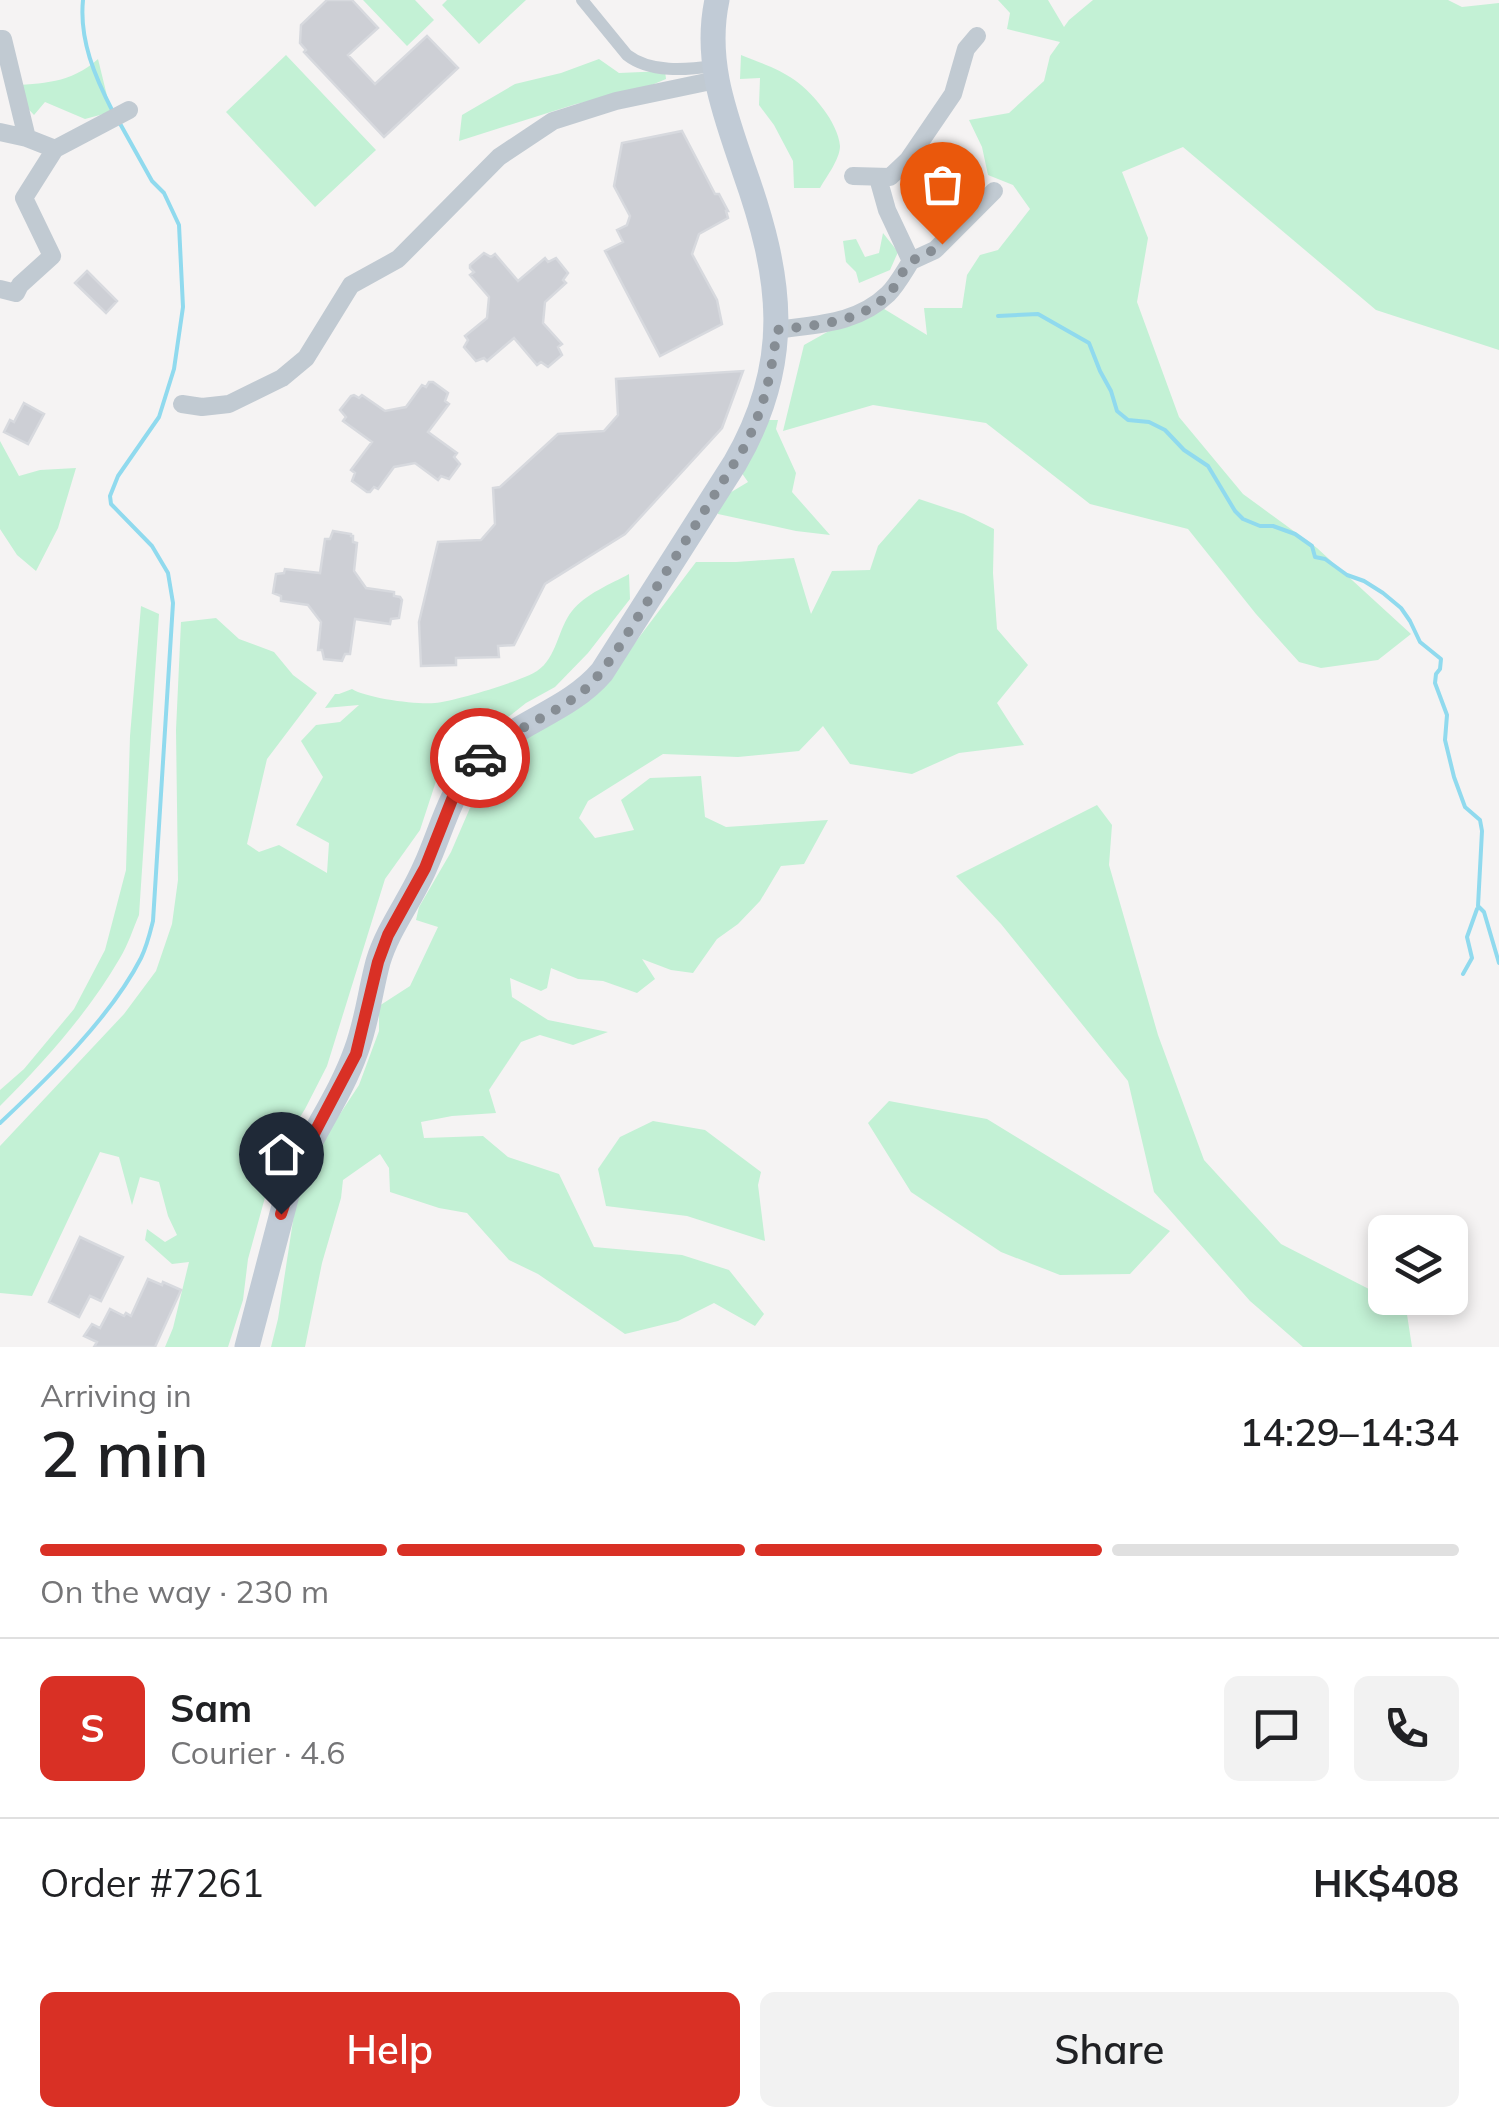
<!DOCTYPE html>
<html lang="en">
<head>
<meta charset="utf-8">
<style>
	body { margin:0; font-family:Mulish,sans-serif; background:#f2f2f2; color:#202124; height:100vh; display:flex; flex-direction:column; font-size:38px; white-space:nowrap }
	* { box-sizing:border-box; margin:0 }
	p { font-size:32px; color:#757577 }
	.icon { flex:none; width:55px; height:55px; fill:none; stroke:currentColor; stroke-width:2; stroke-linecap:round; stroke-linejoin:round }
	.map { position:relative; height:1347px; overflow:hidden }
	.panel { display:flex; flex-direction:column; background:#fff; flex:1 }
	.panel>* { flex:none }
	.tools { position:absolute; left:1368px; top:1215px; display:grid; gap:20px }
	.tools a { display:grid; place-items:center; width:100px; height:100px; border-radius:15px; background:#fff; box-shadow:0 5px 15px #0003; font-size:50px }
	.pin { position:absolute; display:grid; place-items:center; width:85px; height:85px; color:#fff; margin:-102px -42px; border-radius:50% 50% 50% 0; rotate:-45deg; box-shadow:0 0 10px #0007 }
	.pin .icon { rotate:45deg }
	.courier { position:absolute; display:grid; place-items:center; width:100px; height:100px; margin:-50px; border:8px solid #d93025; border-radius:50%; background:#fff; color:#222; box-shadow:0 2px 12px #0007 }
	.head em { font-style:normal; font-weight:600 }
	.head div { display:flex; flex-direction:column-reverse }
	.head { display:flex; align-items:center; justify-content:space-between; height:170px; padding:0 40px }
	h1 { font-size:65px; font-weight:600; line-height:75px }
	.bar { display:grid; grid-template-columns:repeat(4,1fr); gap:15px 10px; align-content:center; height:120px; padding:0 40px }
	.bar i { height:12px; border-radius:8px; background:#e0e0e0 }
	.bar .active { background:#d93025 }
	.bar p { grid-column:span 4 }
	.line { display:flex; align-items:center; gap:25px; padding:0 40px; border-top:2px solid #e0e0e0 }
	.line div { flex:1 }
	.round { display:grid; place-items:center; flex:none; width:105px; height:105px; border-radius:15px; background:#f2f2f2 }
	.button { display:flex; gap:20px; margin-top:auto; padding:20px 40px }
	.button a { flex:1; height:115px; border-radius:15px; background:#d93025; color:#fff; font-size:40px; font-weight:600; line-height:115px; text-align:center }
	.button a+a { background:#f2f2f2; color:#202124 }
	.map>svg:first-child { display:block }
</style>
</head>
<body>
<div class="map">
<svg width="1499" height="1347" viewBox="0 0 1499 1347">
	<rect width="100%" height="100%" fill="#f5f3f3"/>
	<path fill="#c3f1d5" d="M363,0h52l19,20 -27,26z
		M447,0h79l-47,44 -37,-39z
		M998,0h50l16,27 5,-7 24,-20h355l14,7 37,-4v347l-123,-40 -193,-163 -61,25 26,66 -11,64 42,115 64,77 74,54 94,86 -33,26 -57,8 -22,-6 -43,-48 -68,-85 -98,-25 -104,-81 -113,-18 -90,26 21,-86 34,-19 33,-25 56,34 -3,-27h38l5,-33 13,-20 18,-5 32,-41 -17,-24 -25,-10 -6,-28 -13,-27 40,-7 35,-32 6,-25 10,-14 -53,-13 3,-16z
		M286,55l90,95 -61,57 -89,-95z
		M741,55c38,15 58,21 83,55 7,9 15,24 16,36 0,13 -13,30 -20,42h-26l-1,-27 -19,-36 -15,-20 1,-27 -20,1z
		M98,59l13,53 -26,7 -40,-17 -11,13 -27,-29c36,-3 63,-2 91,-27z
		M599,59l20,14 46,-2 1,8 -31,13 -59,12 -117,37 3,-26 53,-31 46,-11z
		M883,233l15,19 -8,18 -31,13 -3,-11 -10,-10 -3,-21 13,-2 9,18 14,-4z
		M766,420h12l-2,9 20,44 -4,19 38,43 -34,-4 -78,-17v-14l30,-18 -9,-13z
		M0,441l19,35 21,-6 36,-2 -18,60 -22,43 -19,-16 -17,-26z
		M919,499l45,15 30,15 -1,44 4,56 31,36 -31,38 27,42 -65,8 -47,21 -62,-10 -27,-38 -24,25 -61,6 -75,-3 -75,47 -9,17 16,20 39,-8 -13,-30 29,-22 51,-2 4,41 21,10 102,-7 -24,44 -23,2 -21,35 -22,23 -21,15 -24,34 -22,-3 -29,-11 13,20 -18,14 -34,-12 -25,-2 -27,-11 -4,20 -6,3 -31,-13 2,19 36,23 60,12 -35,13 -33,-10 -19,7 -32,48 7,23 -44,3 -31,6 3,16 59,-2 25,21 51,17 35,73 88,8 47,15 35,44 -9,12 -41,-23 -36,18 -53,13 -87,-60 -29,-14 -42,-47 -28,-5 -49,-16 -1,-24 -9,-14 -37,26 -2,18 -19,65 -17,84h-34l7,-28 20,-131 23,-45 38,-58 20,-54v-25l31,-20 28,-59 -22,-7 3,-13 32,-55 22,-51 34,-51 102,-73 87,-115h40l58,-4 17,56 21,-43 38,-1 8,-24z
		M629,574l1,25 -42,54 -33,34 -29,16 -42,33 -39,18 -25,76 -35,49 -58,187 -22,43 -28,45 -29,105 -5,41 -15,47h-63l8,-19 16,-66 -17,2 -27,-24 2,-11 18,13 12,-7 -9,-19 -9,-34 -19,-5 -8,28 -13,-48 -19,-5 -68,144 -32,-3v-147l124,-132 32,-43 16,-47 6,-44 -2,-150 5,-108 35,-4 23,21 35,13 19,23 24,18 -50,66 -20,85 12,8 20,-7 48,28 2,-30 -33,-18 27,-48 -22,-36 15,-16 24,-3 19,-17 -34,3 10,-14h4l13,-5c14,9 65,16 83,14 19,-2 87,-22 102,-32 20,-13 21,-43 35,-60 13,-17 39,-27 57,-37z
		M141,606l18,8 -20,301c-6,14 -11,30 -19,43 -32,55 -75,103 -120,148v-16l24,-21 50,-60 31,-59 21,-80 4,-134z
		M1097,805l15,20 -3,40 49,170 46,125 77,84 125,64 6,39h-109l-53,-46 -96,-109 -26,-111 -127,-157 -45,-48z
		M889,1101l98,18 183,112 -40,43 -70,1 -59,-23 -90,-60 -43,-69z
		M653,1121l52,9 56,42 -3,13 7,56 -78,-25 -81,-10 -8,-37 22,-32z"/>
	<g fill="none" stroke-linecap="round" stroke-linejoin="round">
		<path stroke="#90daee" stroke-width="4" d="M83,0c-4,40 12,77 30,112
			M998,316l40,-2 51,29 11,28 11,20 6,20 11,9 21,2 16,8 19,20 24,16 27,45 8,8 17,7h13l22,8 17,12 3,11 10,2 22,16 17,6 19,12 18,15 9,13 10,21 21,17 -1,10 -4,5 -1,9 12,32 -2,25 9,37 11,30 15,13 2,11 -4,75 6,6 15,51
			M1463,974l9,-16 -5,-21 10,-28
			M0,1123c48,-45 111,-106 141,-165 6,-12 9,-25 12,-37l20,-318 -5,-30 -16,-27 -41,-42 -1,-8 8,-20 41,-59 15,-48 9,-62 -4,-82 -15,-32 -12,-12 -34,-61"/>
	</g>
	<path fill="#cdcfd5" stroke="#d7d9de" stroke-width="2.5" d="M327,0h25l26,28 -30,27 27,29 52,-48 31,32 -74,69 -80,-85 2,-2 -6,-7 1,-18z
		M682,131l33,63h4l9,17h-2l2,7 -29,16 -7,20 25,46 5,24 -62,32 -55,-105 18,-9 -6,-12 10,-5 3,-9 -16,-30 8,-43z
		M484,253l7,4 4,-3 23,27 27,-23 3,4 8,-4 12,15 -5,7 3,3 -21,19 -2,21 19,21 -4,3 4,8 -14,12 -7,-5 -4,3 -23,-27 -27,23 -3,-3 -8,3 -12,-14 4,-7 -3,-4 22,-18 2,-21 -19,-22 4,-3 -4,-4v-3z
		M87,271l30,30 -11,12 -31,-30z
		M743,371l-21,57 -97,106 -80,50 -31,61 -16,1 1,11 -43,1v7l-35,1 -2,-44 19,-80 43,-2 14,-16 -2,-36 7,-1 58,-53 46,-3 14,-16 -2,-36z
		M429,382h4l15,11 -3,8 4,3 -21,28 29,21 -3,4 6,7 -11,15 -8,-3 -3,4 -23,-17 -21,4 -16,22 -4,-2 -4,5h-3l-15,-11 3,-8 -4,-3 21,-28 -29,-21 3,-4 -6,-7 11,-14 3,-1 5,3 3,-3 23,16 21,-4 16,-22 4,2z
		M24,403l20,11 -16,30 -24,-12 6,-12 4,2z
		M333,531l18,3v2h2v6l4,1 -3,28 12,17 28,4v4l6,1 2,3 -3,18 -8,1 -1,5 -35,-5 -5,35h-5l-3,7 -18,-2 -2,-9h-4l3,-28 -13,-17 -27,-4v-5l-8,-3 3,-19 8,-1 1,-4 35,4 5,-34h5z
		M80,1237l43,20 -22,44 -11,-5 -11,21 -30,-15z
		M148,1279l14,6 1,-3 18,8 -26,57h-61l3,-5 -13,-6 8,-12 8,4 10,-19 14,7 2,-3 5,3z"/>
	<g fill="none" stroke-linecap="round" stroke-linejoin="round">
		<path stroke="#c1cad2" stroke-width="12" d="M582,0l45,55c23,18 59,15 87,11"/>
		<path stroke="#c1cad2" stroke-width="18" d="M0,39h3l24,99
			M0,132l27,6 28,11
			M853,176l37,1 18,-17 45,-66 13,-45 11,-13
			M911,261l24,-11 59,-59
			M0,289l16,4 4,-8 32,-29 -28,-58 31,-49 74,-39
			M777,330c40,-6 80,-6 111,-36 9,-9 16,-22 23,-33l-24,-51 -9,-32
			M182,404l20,3 27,-3 53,-26 24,-20 45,-73 47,-26 101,-102 54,-36 63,-20 100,-21"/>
		<path stroke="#c1cbd6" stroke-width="25" d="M247,1347l42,-160c18,-47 50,-88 67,-136 11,-29 14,-59 22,-89 10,-34 33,-62 47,-95 16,-35 24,-72 49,-102 35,-42 92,-51 128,-93l133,-209c59,-102 47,-186 9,-293 -19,-56 -40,-109 -27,-170"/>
	</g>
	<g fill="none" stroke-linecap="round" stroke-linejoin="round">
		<path stroke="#868d94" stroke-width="10" stroke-dasharray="0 18" d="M480,758c30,-29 70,-40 102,-66 13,-11 22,-24 32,-37l131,-209c20,-41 26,-71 32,-116 41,-6 86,-6 115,-40 6,-8 10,-19 17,-26 9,-9 23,-11 33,-20"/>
		<path stroke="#d93025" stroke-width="12" d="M281,1214l15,-46 60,-114 22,-92 10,-27 37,-67 28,-71 8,-16 19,-23"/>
	</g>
</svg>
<div class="tools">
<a><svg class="icon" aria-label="layers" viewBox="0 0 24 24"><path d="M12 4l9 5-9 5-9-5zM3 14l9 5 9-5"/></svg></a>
</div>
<div class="pin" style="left:942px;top:244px;background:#ea580c"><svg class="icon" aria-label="bag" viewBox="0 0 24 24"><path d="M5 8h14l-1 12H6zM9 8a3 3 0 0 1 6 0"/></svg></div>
<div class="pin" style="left:281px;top:1214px;background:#1f2937"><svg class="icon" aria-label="home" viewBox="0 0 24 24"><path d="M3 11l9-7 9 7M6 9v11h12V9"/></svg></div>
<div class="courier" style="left:480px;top:758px"><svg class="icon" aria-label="car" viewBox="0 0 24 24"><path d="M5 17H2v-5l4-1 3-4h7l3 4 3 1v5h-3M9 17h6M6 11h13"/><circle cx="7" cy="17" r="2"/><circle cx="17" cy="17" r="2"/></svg></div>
</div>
<section class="panel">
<div class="head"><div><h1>2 min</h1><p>Arriving in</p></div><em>14:29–14:34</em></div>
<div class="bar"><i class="active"></i><i class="active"></i><i class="active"></i><i></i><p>On the way · 230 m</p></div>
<div class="line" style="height:180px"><b class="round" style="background:#d93025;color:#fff">S</b><div><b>Sam</b><p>Courier · 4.6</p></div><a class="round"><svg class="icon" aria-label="chat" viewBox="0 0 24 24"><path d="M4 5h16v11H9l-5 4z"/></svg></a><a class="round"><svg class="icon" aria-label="phone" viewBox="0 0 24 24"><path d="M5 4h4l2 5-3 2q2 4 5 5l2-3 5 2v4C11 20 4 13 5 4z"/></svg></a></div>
<div class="line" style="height:130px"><div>Order #7261</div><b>HK$408</b></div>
<div class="button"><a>Help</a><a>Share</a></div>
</section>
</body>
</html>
